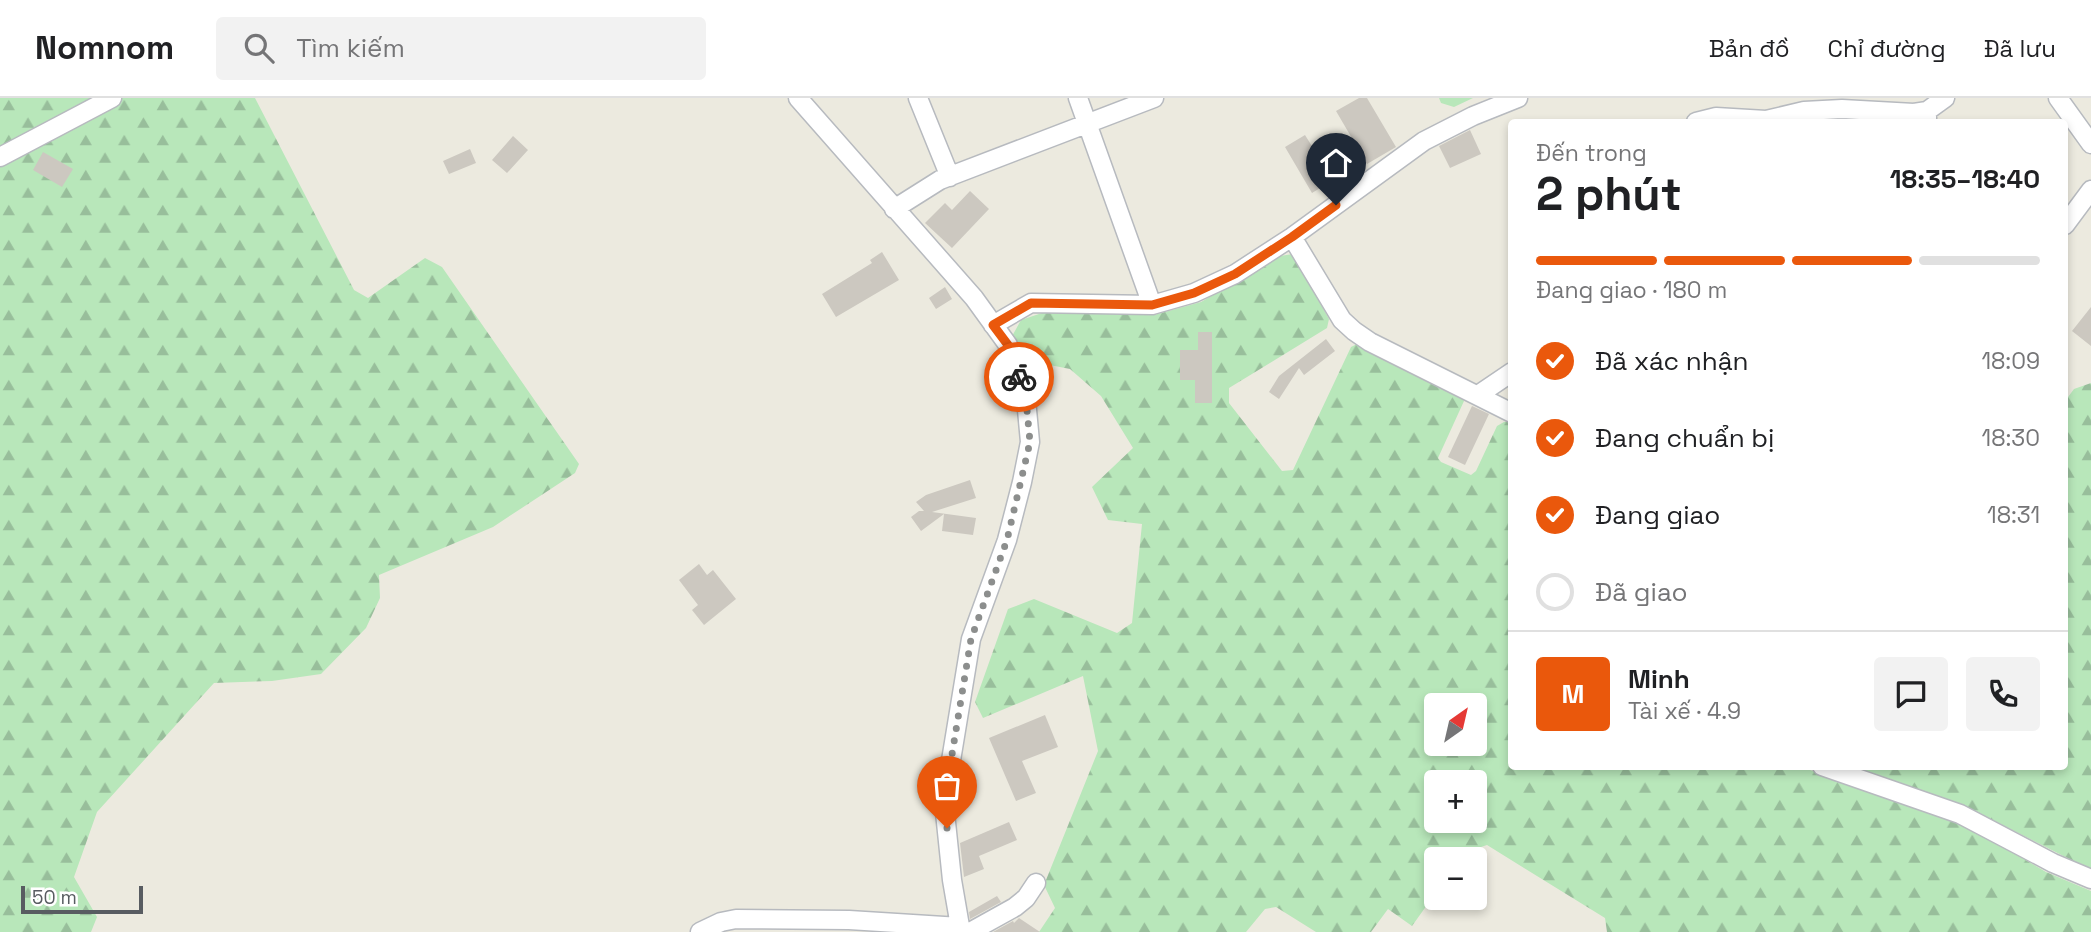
<!DOCTYPE html>
<html lang="vi">
<head>
<meta charset="utf-8">
<style>
	body { margin:0; font-family:"Space Grotesk",sans-serif; background:#f2f2f2; color:#202124; height:100vh; display:flex; flex-direction:column; font-size:26px; white-space:nowrap }
	* { box-sizing:border-box; margin:0 }
	p { font-size:23px; color:#757577 }
	.icon { flex:none; width:38px; height:38px; fill:none; stroke:currentColor; stroke-width:2; stroke-linecap:round; stroke-linejoin:round }
	.map { position:relative; flex:1; overflow:hidden }
	.panel { position:absolute; left:1508px; top:21px; width:560px; height:651px; display:flex; flex-direction:column; background:#fff; border-radius:7px; box-shadow:0 4px 10px #0003 }
	.panel>* { flex:none }
	.needle { width:46px; rotate:34deg }
	.fabs { position:absolute; left:1424px; top:595px; display:grid; gap:14px }
	.fabs a { display:grid; place-items:center; width:63px; height:63px; border-radius:7px; background:#fff; box-shadow:0 4px 10px #0003; font-size:35px }
	.scale { position:absolute; left:21px; bottom:18px; width:122px; box-sizing:border-box; padding-left:7px; border:4px solid #585c61; border-top:0; font-size:19px; line-height:24px; white-space:nowrap; color:#585c61; -webkit-text-stroke:5px #fff; paint-order:stroke }
	.pin { position:absolute; display:grid; place-items:center; width:60px; height:60px; color:#fff; margin:-72px -30px; border-radius:50% 50% 50% 0; rotate:-45deg; box-shadow:0 0 7px #0007 }
	.pin .icon { rotate:45deg }
	.courier { position:absolute; display:grid; place-items:center; width:70px; height:70px; margin:-35px; border:5px solid #ea580c; border-radius:50%; background:#fff; color:#222; box-shadow:0 2px 9px #0007 }
	.head em { font-style:normal; font-weight:700 }
	.head div { display:flex; flex-direction:column-reverse }
	.head { display:flex; align-items:center; justify-content:space-between; height:119px; padding:0 28px }
	h1 { font-size:46px; font-weight:700; line-height:52px }
	.bar { display:grid; grid-template-columns:repeat(4,1fr); gap:10px 7px; align-content:center; height:84px; padding:0 28px }
	.bar i { height:9px; border-radius:5px; background:#e0e0e0 }
	.bar .on { background:#ea580c }
	.bar p { grid-column:span 4 }
	.line { display:flex; align-items:center; gap:18px; padding:0 28px; border-top:2px solid #e0e0e0 }
	.line div { flex:1 }
	.round { display:grid; place-items:center; flex:none; width:74px; height:74px; border-radius:7px; background:#f2f2f2 }
	ol { padding:0 28px; list-style:none }
	li { display:flex; align-items:center; gap:21px; height:77px }
	li p { margin-inline-start:auto }
	li .icon { padding:7px; border-radius:50%; background:#ea580c; color:#fff; stroke-width:4 }
	li:last-child { color:#757577 }
	li i { width:38px; height:38px; border:4px solid #e0e0e0; border-radius:50% }
	header { display:flex; align-items:center; gap:42px; box-sizing:border-box; height:98px; padding:0 35px; background:#fff; border-bottom:2px solid #e0e0e0 }
	header strong { font-size:33px }
	nav { display:flex; gap:38px; margin-inline-start:auto; font-size:24px }
	.search { width:490px; height:63px; background:#f2f2f2; display:flex; align-items:center; gap:18px; box-sizing:border-box; padding:0 24px; border-radius:7px; color:#757577; font-size:26px }
	.map>svg:first-child { display:block }
</style>
</head>
<body>
<header>
<strong>Nomnom</strong>
<div class="search"><svg class="icon" aria-label="search" viewBox="0 0 24 24"><circle cx="10" cy="10" r="6"/><path d="M15 15l6 6"/></svg>Tìm kiếm</div>
<nav><a>Bản đồ</a><a>Chỉ đường</a><a>Đã lưu</a></nav>
</header>
<div class="map">
<svg width="2091" height="834" viewBox="0 0 2091 834">
	<defs>
		<pattern id="forest-firs" width="22" height="20" patternUnits="userSpaceOnUse" patternTransform="scale(1.75)"><rect width="22" height="20" fill="#b8e7ba"/><path d="M5 1l3.5 6h-7zM16 11l3.5 6h-7z" fill="#98be9b"/></pattern>
	</defs>
	<rect width="100%" height="100%" fill="#eceadf"/>
	<path fill="url(#forest-firs)" fill-rule="evenodd" d="M0,0h255l99,192 14,8 57,-40 17,9 137,197 -4,9 -82,54 -114,48 1,23 -14,30 -45,46 -49,7 -58,2 -117,129 -23,65 23,40 -6,15h-91z
		M1439,0h34l-19,9 -13,-4z
		M1293,156l36,65 -2,9 -98,60v15l53,68 11,-1 58,-123 8,-4 102,51 3,7 -26,57 3,4 30,13 5,-4 21,-45 7,-4 8,-1v345l289,1 152,50 93,55 45,19v41h-484l-2,-14 -118,-73 -24,8 -5,6h-21v32l-25,35 -24,-17 -17,23h-55l-40,-25 -11,2 -19,23h-207l16,-24 -11,-23 54,-134 -15,-75 -100,42 -8,-16 33,-93 26,-10 83,34 15,-10 10,-99 -34,-4 -16,-33 41,-39 -32,-52 -31,-27 -51,-10 -8,-21 10,-18 30,-10 103,5 47,-13 79,-46zM1437,607h38v39h-38zM1437,684h38v39h-38z
		M2091,285v487l-118,-60 -127,-43 219,-1v-365l9,-12z"/>
	<path fill="#ccc8c0" d="M1359,0h8l29,49 -29,17 -31,-53z
		M1470,32l11,24 -31,14 -11,-22z
		M1305,37l28,45 -21,13 -27,-46z
		M513,38l15,14 -21,23 -15,-13z
		M470,51l6,14 -27,11 -6,-13z
		M43,54l30,17 -11,18 -29,-17z
		M970,93l19,18 -37,39 -27,-25 20,-20 7,7z
		M882,154l17,28 -63,37 -14,-23 50,-31 -2,-3z
		M945,189l7,12 -16,10 -7,-11z
		M2091,209v39l-19,-15z
		M1198,234h14v71h-17v-23h-15v-30h18z
		M1326,241l9,12 -31,24 -5,-7 -20,31 -10,-7 10,-16z
		M1472,308l17,8 -24,51 -17,-8z
		M970,382l6,18 -44,14 44,6 -3,17 -31,-4 2,-17 -23,17 -10,-14 8,-6h5l-8,-9 10,-7z
		M699,466l8,11 6,-5 23,29 -32,26 -12,-15 6,-5 -19,-25z
		M1045,617l13,32 -36,14 14,32 -20,8 -27,-63z
		M1009,724l8,18 -38,16 5,13 -20,8 -4,-34z
		M997,798l4,6 -31,17 -1,-7z
		M1019,820l21,14h-47l20,-11 1,2z"/>
	<g fill="none" stroke-linecap="round" stroke-linejoin="round">
		<g stroke="#b7babf" stroke-width="21">
			<path id="street" d="M798,0l176,200 34,47 18,54 4,43 -8,40 -15,58 -36,99 -27,164 8,77 9,52
				M918,0l32,79
				M1078,0l74,207
				M2058,0l33,46
				M1927,22v-9l18,-13
				M1696,24l20,-5 50,3 38,-9 38,-2 72,4 13,-2
				M0,59l112,-59
				M894,111l46,-29 214,-82
				M2065,127l26,-35
				M1292,139l50,83 12,11 16,11 142,71
				M993,227l38,-22 121,2 42,-12 41,-19 57,-37 132,-96 49,-25 45,-18
				M1478,297l34,-23
				M1822,668l138,48 93,49 38,16
				M700,834l21,-10 15,-3 113,1 111,7
				M970,834l45,-25 11,-9 10,-15"/>
		</g>
		<use href="#street" stroke="#fff" stroke-width="18"/>
	</g>
	<g fill="none" stroke-linecap="round" stroke-linejoin="round">
		<path stroke="#8c8e8d" stroke-width="7" stroke-dasharray="0 12.6" d="M947,730l-3,-25 27,-164 36,-99 23,-98 -4,-43 -7,-22"/>
		<path stroke="#ea580c" stroke-width="9" d="M1019,279l-11,-32 -15,-20 38,-22 121,2 42,-12 41,-19 57,-37 44,-32"/>
	</g>
</svg>
<div class="fabs">
<a><svg class="needle" viewBox="-14 -14 28 28"><path d="M0-13l5 13h-10z" fill="#e53935"/><path d="M0 13l5-13h-10z" fill="#757577"/></svg></a>
<a>+</a>
<a>−</a>
</div>
<div class="scale">50 m</div>
<div class="pin" style="left:947px;top:730px;background:#ea580c"><svg class="icon" aria-label="bag" viewBox="0 0 24 24"><path d="M5 8h14l-1 12H6zM9 8a3 3 0 0 1 6 0"/></svg></div>
<div class="pin" style="left:1336px;top:107px;background:#1f2937"><svg class="icon" aria-label="home" viewBox="0 0 24 24"><path d="M3 11l9-7 9 7M6 9v11h12V9"/></svg></div>
<div class="courier" style="left:1019px;top:279px"><svg class="icon" aria-label="bike" viewBox="0 0 24 24"><circle cx="6" cy="16" r="4"/><circle cx="18" cy="16" r="4"/><path d="M6 16l4-8h5l3 8M10 8l3 8H6M13 5h3"/></svg></div>
<section class="panel">
<div class="head"><div><h1>2 phút</h1><p>Đến trong</p></div><em>18:35–18:40</em></div>
<div class="bar"><i class="on"></i><i class="on"></i><i class="on"></i><i></i><p>Đang giao · 180 m</p></div>
<ol>
<li><svg class="icon" aria-label="check" viewBox="0 0 24 24"><path d="M5 12l5 5 9-10"/></svg>Đã xác nhận<p>18:09</p></li>
<li><svg class="icon" aria-label="check" viewBox="0 0 24 24"><path d="M5 12l5 5 9-10"/></svg>Đang chuẩn bị<p>18:30</p></li>
<li><svg class="icon" aria-label="check" viewBox="0 0 24 24"><path d="M5 12l5 5 9-10"/></svg>Đang giao<p>18:31</p></li>
<li><i></i>Đã giao</li>
</ol>
<div class="line" style="height:126px"><b class="round" style="background:#ea580c;color:#fff">M</b><div><b>Minh</b><p>Tài xế · 4.9</p></div><a class="round"><svg class="icon" aria-label="chat" viewBox="0 0 24 24"><path d="M4 5h16v11H9l-5 4z"/></svg></a><a class="round"><svg class="icon" aria-label="phone" viewBox="0 0 24 24"><path d="M5 4h4l2 5-3 2q2 4 5 5l2-3 5 2v4C11 20 4 13 5 4z"/></svg></a></div>
</section>
</div>
</body>
</html>
